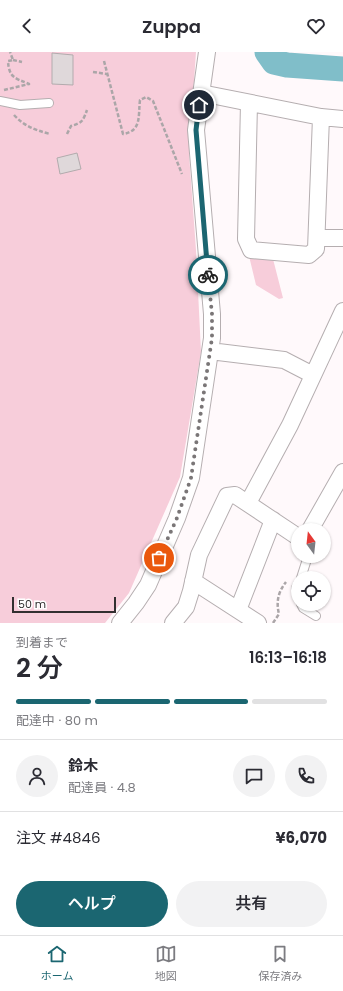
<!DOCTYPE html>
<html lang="ja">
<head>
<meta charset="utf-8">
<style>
	body { margin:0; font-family:Poppins,"Noto Sans JP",sans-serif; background:#f2f2f3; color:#2b2b33; height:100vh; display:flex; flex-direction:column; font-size:15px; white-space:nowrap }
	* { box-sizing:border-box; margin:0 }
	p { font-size:13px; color:#7c7c81 }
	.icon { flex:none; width:22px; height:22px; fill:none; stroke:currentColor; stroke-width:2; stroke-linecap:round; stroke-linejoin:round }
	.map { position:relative; height:571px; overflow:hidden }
	.drawer { display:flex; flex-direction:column; background:#fff; flex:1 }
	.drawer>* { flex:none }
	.needle { width:26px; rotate:345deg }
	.fabs { position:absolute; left:291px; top:471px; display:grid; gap:8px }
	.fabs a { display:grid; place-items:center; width:40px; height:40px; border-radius:50%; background:#fff; box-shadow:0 1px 3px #0004; font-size:20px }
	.scale { position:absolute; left:12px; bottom:10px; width:104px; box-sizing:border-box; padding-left:4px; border:2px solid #322f30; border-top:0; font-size:11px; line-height:14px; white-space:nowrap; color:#322f30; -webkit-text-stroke:3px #fff; paint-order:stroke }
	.pin { position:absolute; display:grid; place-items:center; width:34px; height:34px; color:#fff; margin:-17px; border:2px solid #fff; border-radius:50%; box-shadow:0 1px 4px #0007 }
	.courier { position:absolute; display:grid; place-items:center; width:40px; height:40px; margin:-20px; border:3px solid #1b6671; border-radius:50%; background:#fff; color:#222; box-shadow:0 1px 5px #0007 }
	.headline em { font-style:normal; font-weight:600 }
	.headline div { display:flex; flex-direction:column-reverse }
	.headline { display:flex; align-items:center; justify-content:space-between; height:68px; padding:0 16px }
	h1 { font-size:26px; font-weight:600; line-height:30px }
	.bar { display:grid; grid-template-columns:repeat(4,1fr); gap:6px 4px; align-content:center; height:48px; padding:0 16px }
	.bar i { height:5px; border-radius:3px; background:#e1e1e2 }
	.bar .current { background:#1b6671 }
	.bar p { grid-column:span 4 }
	.line { display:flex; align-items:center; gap:10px; padding:0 16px; border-top:1px solid #e1e1e2 }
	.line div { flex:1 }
	.round { display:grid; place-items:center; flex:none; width:42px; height:42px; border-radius:21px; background:#f2f2f3 }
	.cta { display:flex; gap:8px; margin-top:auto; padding:8px 16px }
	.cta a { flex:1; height:46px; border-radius:24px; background:#1b6671; color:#fff; font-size:16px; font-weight:600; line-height:46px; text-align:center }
	.cta a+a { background:#f2f2f3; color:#2b2b33 }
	header { display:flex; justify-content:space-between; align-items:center; height:52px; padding:0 16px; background:#fff; font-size:18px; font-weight:600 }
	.tabs { display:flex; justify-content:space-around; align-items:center; height:56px; border-top:1px solid #e1e1e2; background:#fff; font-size:11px; color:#7c7c81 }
	.tabs a { display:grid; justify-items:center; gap:2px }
	.tabs .current { color:#1b6671 }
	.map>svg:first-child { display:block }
</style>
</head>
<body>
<header><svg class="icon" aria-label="back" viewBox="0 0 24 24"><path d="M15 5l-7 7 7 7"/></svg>Zuppa<svg class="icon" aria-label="heart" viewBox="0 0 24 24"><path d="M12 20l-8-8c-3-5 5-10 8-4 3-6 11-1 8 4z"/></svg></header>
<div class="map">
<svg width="343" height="571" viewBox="0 0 343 571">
	<rect width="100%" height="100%" fill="#fff9fb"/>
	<path fill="#f7cdda" d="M0,0h196l-7,102 7,96 5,102 -21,125 -51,116 -24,30h-105z
		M249,204l24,3 10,39 -4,1 -23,-14z"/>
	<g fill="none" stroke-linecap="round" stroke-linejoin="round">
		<path stroke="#80bec9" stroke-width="25" d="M267,0l7,10 13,3 56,4"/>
	</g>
	<path fill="#dfd8da" stroke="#b2abad" d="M52,1l21,2v30l-21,-1z
		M77,101l4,16 -21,5 -3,-16z"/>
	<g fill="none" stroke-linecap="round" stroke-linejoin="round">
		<g stroke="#b5aeb0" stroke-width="10">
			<path id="lane" d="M0,49l20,4 29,-2
				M301,526l7,-22
				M298,532l-2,4 2,7
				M301,552l2,4 13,8"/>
		</g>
		<g stroke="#b5aeb0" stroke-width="18">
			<path id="street" d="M201,41l120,24 22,2
				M249,51l-3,136 5,11 58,5 7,-6 5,-132
				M317,186h26
				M210,299l74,9 29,15
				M248,451l42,-78 53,-114
				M310,478l33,-58
				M193,529l65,42
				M238,558l35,-90
				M120,571l16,-20 12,-18 29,-67 14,-40 21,-140v-24l-16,-184 11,-78
				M173,571l13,-16 5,-16 8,-36 28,-59 8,-1 63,42"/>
		</g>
		<path stroke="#aba6a8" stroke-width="2.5" stroke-dasharray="4 2" stroke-linecap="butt" d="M13,8l9,2
			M104,9l19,73c19,-3 15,-18 17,-34l6,-3 7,4 29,73
			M93,20l14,2
			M4,38l25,-6c-14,-6 -20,-6 -21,-23l5,-1 -3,-8
			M14,63c10,11 21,15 36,19
			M67,82l4,-8c11,-3 12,-5 16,-16
			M273,571l6,-9c-3,-12 -1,-22 7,-32"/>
		<use href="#lane" stroke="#fff" stroke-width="8"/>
		<use href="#street" stroke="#fff" stroke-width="16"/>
	</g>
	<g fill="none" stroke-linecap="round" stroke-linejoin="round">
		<path stroke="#7a7677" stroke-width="4" stroke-dasharray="0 7.2" d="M159,506l18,-40 14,-40 21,-140v-24l-4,-39"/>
		<path stroke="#1b6671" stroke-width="5" d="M199,53l-3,25 12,145"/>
	</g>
</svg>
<div class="fabs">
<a><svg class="needle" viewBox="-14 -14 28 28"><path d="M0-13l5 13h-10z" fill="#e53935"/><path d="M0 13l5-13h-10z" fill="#7c7c81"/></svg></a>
<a><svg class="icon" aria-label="locate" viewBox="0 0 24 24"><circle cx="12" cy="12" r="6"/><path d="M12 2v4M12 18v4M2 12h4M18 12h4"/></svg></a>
</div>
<div class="scale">50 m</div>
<div class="pin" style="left:159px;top:506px;background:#ea580c"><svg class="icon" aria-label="bag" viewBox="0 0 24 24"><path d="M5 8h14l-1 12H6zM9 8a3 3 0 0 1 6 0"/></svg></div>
<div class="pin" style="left:199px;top:53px;background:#1f2937"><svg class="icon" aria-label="home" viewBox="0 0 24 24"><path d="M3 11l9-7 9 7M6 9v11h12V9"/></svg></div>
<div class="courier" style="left:208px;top:223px"><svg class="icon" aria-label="bike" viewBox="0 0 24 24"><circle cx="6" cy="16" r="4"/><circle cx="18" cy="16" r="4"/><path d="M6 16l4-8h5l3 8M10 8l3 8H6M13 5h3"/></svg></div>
</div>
<section class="drawer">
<div class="headline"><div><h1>2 分</h1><p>到着まで</p></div><em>16:13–16:18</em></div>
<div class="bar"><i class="current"></i><i class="current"></i><i class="current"></i><i></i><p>配達中 · 80 m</p></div>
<div class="line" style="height:72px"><a class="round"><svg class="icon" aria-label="person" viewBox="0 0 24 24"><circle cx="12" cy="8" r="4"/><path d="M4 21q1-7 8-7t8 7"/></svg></a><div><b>鈴木</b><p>配達員 · 4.8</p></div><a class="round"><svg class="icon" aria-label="chat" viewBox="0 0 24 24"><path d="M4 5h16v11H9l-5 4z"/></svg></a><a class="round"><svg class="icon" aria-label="phone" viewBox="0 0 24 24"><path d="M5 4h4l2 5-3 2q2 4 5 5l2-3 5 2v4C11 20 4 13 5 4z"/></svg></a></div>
<div class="line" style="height:52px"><div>注文 #4846</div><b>¥6,070</b></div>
<div class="cta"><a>ヘルプ</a><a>共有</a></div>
</section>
<nav class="tabs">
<a class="current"><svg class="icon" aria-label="home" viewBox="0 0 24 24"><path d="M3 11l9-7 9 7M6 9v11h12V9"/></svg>ホーム</a>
<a><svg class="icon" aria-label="map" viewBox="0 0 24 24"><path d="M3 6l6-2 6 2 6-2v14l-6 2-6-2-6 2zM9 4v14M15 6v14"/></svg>地図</a>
<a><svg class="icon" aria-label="saved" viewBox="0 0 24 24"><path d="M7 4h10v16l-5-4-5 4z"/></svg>保存済み</a>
</nav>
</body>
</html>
